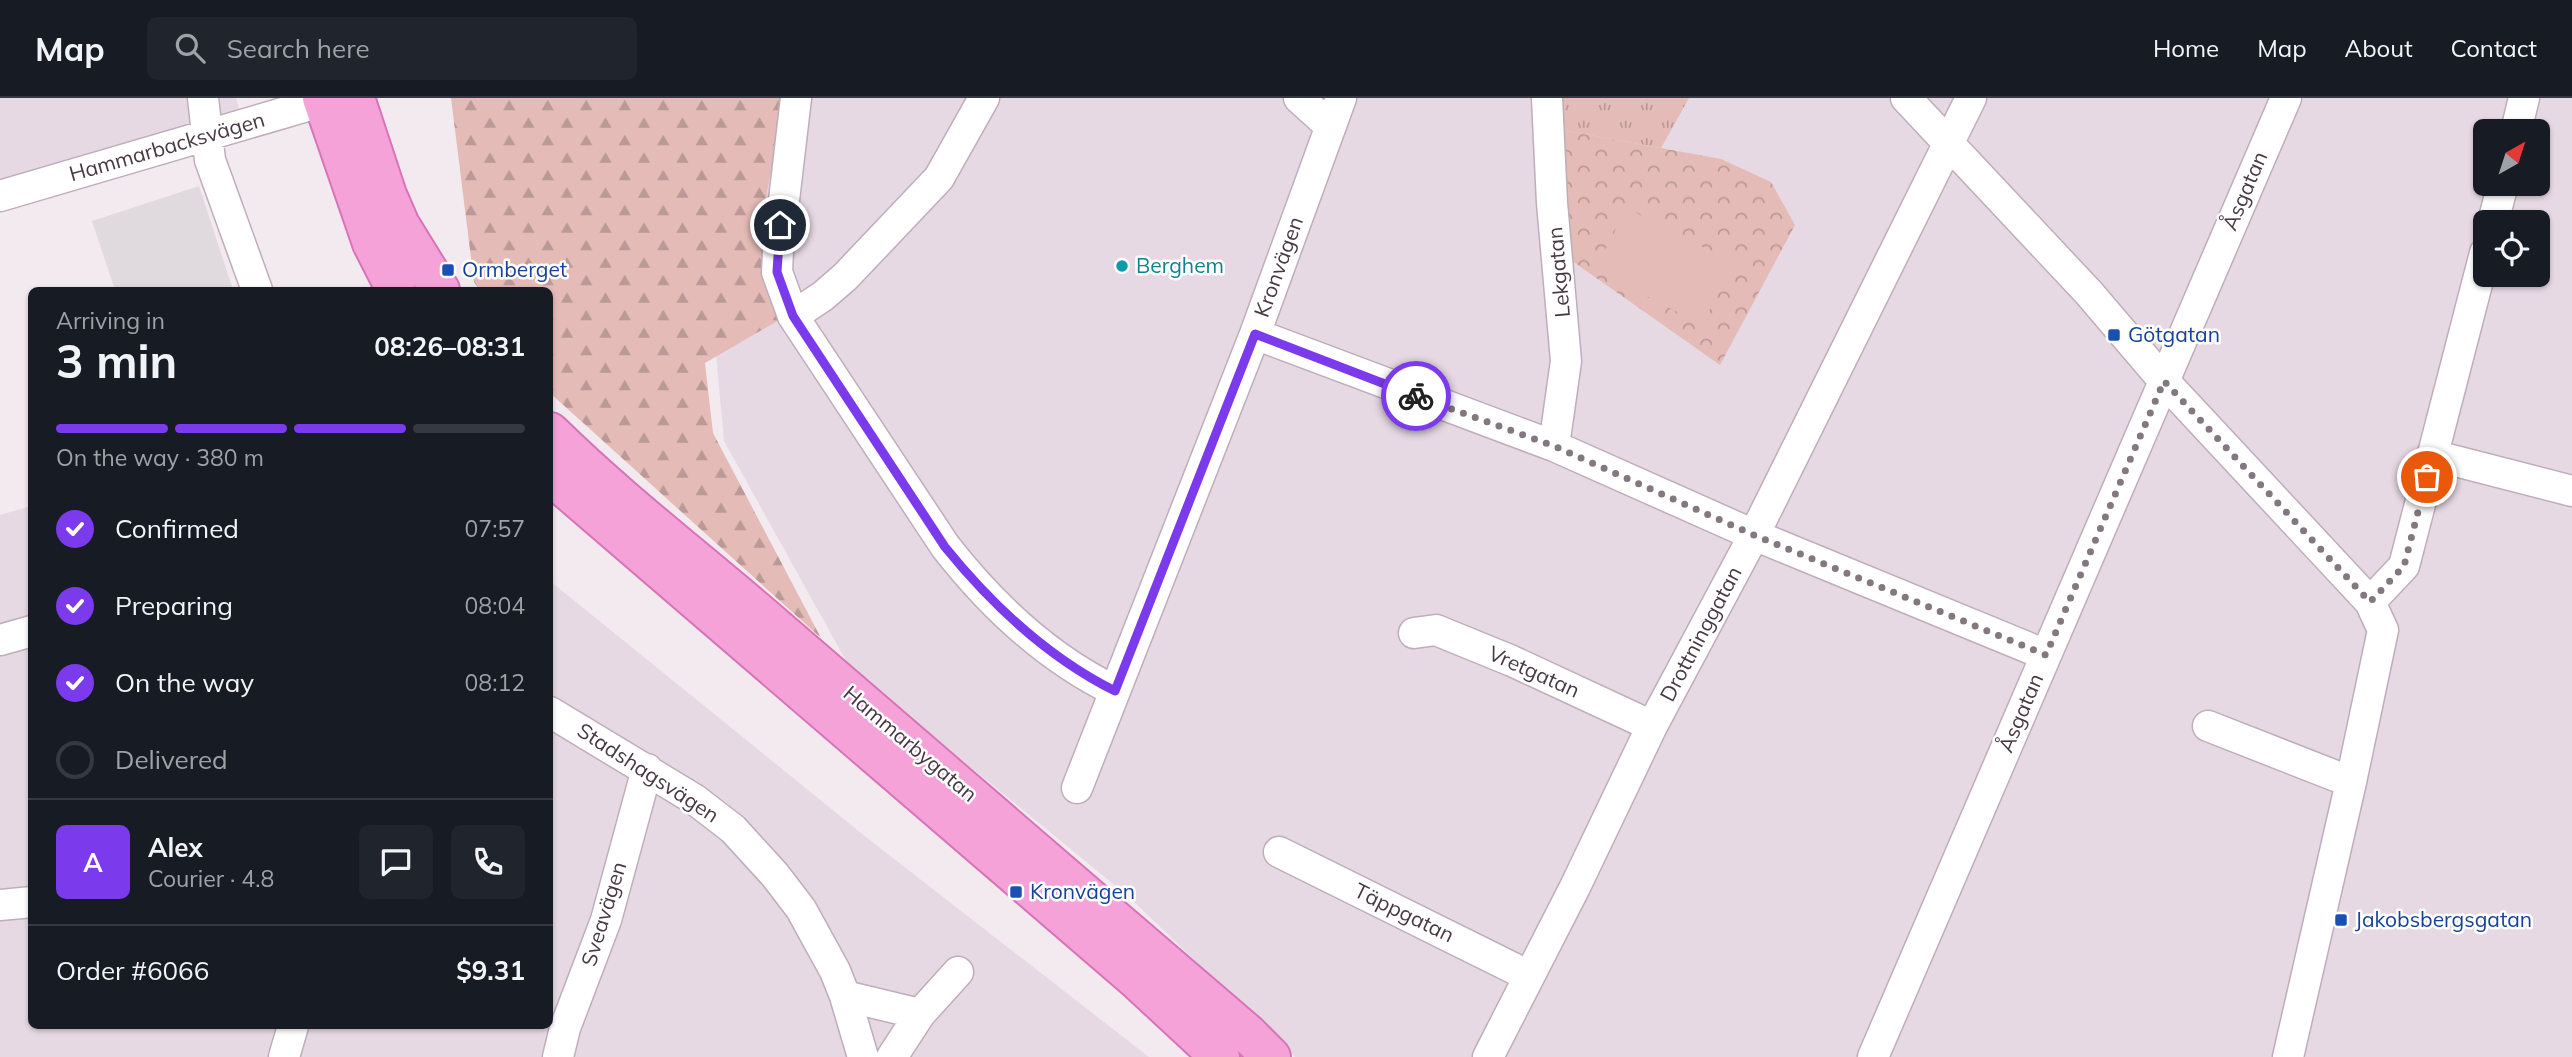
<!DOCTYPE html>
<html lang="en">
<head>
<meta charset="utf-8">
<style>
	body { margin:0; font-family:Mulish,sans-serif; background:#20242c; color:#f1f3f6; height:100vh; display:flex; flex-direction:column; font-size:26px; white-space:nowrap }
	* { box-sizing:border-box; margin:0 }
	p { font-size:23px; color:#9ea1a6 }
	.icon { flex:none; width:38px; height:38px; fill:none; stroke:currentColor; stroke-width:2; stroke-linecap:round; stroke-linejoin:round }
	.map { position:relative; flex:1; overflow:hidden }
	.side { position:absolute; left:28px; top:189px; width:525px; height:742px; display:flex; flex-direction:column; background:#171b24; border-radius:10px; box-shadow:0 2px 5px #0004 }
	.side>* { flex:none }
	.needle { width:46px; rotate:39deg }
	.controls { position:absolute; left:2473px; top:21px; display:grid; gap:14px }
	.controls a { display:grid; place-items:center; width:77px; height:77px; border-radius:10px; background:#171b24; box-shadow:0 2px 5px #0004; font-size:35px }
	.pin { position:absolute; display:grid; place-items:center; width:60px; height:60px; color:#fff; margin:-30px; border:4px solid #fff; border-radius:50%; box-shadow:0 2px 7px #0007 }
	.courier { position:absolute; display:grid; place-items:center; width:70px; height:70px; margin:-35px; border:5px solid #7c3aed; border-radius:50%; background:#fff; color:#222; box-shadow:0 2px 9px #0007 }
	.head em { font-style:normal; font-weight:700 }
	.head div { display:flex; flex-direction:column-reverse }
	.head { display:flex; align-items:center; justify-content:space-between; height:119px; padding:0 28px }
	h1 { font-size:46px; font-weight:700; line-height:52px }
	.bar { display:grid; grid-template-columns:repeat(4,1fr); gap:10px 7px; align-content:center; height:84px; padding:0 28px }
	.bar i { height:9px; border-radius:5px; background:#363941 }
	.bar .active { background:#7c3aed }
	.bar p { grid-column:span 4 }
	.line { display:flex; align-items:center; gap:18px; padding:0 28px; border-top:2px solid #363941 }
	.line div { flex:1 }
	.round { display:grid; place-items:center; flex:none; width:74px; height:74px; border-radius:10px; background:#20242c }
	ol { padding:0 28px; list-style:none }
	li { display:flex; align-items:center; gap:21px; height:77px }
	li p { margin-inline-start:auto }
	li .icon { padding:7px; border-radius:50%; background:#7c3aed; color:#fff; stroke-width:4 }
	li:last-child { color:#9ea1a6 }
	li i { width:38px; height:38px; border:4px solid #363941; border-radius:50% }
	header { display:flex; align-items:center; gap:42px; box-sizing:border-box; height:98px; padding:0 35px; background:#171b24; border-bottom:2px solid #363941 }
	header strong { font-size:33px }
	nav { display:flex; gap:38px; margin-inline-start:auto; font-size:24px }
	.search { width:490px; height:63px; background:#20242c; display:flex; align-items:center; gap:18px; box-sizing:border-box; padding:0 24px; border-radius:10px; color:#9ea1a6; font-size:26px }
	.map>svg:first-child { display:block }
</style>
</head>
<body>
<header>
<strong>Map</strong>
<div class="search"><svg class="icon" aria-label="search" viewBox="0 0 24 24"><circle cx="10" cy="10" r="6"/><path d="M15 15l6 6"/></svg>Search here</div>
<nav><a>Home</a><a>Map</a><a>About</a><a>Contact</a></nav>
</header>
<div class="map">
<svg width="2572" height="959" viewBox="0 0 2572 959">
	<defs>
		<pattern id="grass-tufts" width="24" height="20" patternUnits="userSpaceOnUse" patternTransform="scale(1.75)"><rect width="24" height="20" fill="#e4bbb7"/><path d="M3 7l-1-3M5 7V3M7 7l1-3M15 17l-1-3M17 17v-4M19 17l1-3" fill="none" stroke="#bb9996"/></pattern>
		<pattern id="forest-firs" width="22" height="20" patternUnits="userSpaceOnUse" patternTransform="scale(1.75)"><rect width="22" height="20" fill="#e4bbb7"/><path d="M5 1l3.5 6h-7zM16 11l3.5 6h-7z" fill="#bb9996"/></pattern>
		<pattern id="park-crowns" width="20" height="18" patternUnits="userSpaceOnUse" patternTransform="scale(1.75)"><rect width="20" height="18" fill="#e4bbb7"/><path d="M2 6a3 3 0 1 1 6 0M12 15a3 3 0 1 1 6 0" fill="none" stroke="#bb9996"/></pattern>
	</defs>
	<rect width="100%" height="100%" fill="#f3eaf0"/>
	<path fill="#e7d9e3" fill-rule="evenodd" d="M0,0h236l4,14 -240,70z
		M621,0h1951v959h-1277l-166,-160 -279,-229 -126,-227 -20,-217zM2485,33h53v53h-53zM2485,124h53v53h-53z
		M31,408l1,520h518v-445l316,256 283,220h-1149v-542z"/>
	<path fill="url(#grass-tufts)" d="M1561,0h128l-28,50 -99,-18z"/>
	<path fill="url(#forest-firs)" d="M451,0h335l-28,138 23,83 -76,44 8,70 108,205 -271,-245v-103h-71l-5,-8z"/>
	<path fill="url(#park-crowns)" d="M1562,32l159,29 50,23 24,43 -75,140 -155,-109z"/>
	<path fill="#e4bbb7" d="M1627,110l107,55 -32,62 -107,-56z"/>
	<path fill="#e0dadf" d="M199,88l34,104h-118l-23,-69z"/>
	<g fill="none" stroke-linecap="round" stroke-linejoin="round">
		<g stroke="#beaeba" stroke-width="33">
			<path id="minor" d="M203,0l7,62 47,130
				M796,0l-18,153 -1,21 16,44 152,230c46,59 102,112 170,145
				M1299,0l31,28
				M1547,0l5,105 14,158 -12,85
				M1906,0l183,195 75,88 206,221 13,28 -32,152 -63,275
				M2516,33l8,-33
				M0,98l334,-98
				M2493,124l10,-38
				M793,218l30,-20 22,-19 94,-99 45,-80
				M1255,236l299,112 200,89 292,120
				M2432,357l140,36
				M2370,504l34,-36 81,-313
				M1414,535l22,-3 76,31 140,65
				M0,542l32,-9
				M550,614l144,87 39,30 42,46 26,34 34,62 10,25 18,61
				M2208,628l143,56
				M1077,690l178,-454 86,-236
				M1279,754l250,124
				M0,807l32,-3
				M845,898l75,18
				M284,959l9,-31
				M558,959l7,-29 41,-108 41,-151
				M892,959l28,-43 38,-42
				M1488,959l87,-170 77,-161 102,-191 217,-437
				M1873,959l413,-959"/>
		</g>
		<g stroke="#d973b8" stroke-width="42">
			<path id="major" d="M322,0l50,145 24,47
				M355,0l32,97 13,30 40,65
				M550,334c70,69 149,129 224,194 157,137 316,272 474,408l23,23
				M550,377l586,504 84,78"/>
		</g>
		<use href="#minor" stroke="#fff" stroke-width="30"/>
		<use href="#major" stroke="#f5a2d8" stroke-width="38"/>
	</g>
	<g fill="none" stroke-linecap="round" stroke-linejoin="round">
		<path stroke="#837780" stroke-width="7" stroke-dasharray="0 12.6" d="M1416,298l138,50 200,89 292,120 118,-274 206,221 34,-36 23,-89"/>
		<path stroke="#7c3aed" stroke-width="9" d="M780,127l-3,47 16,44 152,231c47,58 102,110 170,144l140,-357 161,62"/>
	</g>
	<circle fill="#0f9aa8" stroke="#fff" stroke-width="2.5" cx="1122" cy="168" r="7"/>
	<g fill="#1a4fb4" stroke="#fff" stroke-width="2.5">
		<rect x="441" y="165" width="14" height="14" rx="3.5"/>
		<rect x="2107" y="230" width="14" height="14" rx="3.5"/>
		<rect x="1009" y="787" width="14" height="14" rx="3.5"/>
		<rect x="2334" y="815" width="14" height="14" rx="3.5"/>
	</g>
	<g text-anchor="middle" stroke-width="5" stroke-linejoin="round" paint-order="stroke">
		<g font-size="21" fill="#473944" stroke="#fff">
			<text transform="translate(167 49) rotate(-16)" y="7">Hammarbacksvägen</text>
			<text transform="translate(2245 93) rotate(-67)" y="7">Åsgatan</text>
			<text transform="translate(1279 169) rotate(-70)" y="7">Kronvägen</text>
			<text transform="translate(1559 174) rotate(-95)" y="7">Lekgatan</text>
			<text transform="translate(1701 536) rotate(-62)" y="7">Drottninggatan</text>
			<text transform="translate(1534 574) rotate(24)" y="7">Vretgatan</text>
			<text transform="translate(2021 615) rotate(-67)" y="7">Åsgatan</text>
			<text transform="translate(910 646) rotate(40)" y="7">Hammarbygatan</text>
			<text transform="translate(648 675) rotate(33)" y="7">Stadshagsvägen</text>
			<text transform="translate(1404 815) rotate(26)" y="7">Täppgatan</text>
			<text transform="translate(604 816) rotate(-73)" y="7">Sveavägen</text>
		</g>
		<g font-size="21" fill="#0d838f" stroke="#fff" text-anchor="start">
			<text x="1136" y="175">Berghem</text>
		</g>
		<g font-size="21" fill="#164399" stroke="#fff" text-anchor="start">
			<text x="462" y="179">Ormberget</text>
			<text x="2128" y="244">Götgatan</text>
			<text x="1030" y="801">Kronvägen</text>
			<text x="2355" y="829">Jakobsbergsgatan</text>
		</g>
	</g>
</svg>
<div class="controls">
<a><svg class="needle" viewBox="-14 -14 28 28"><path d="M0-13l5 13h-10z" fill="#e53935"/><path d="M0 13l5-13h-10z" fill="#9ea1a6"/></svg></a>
<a><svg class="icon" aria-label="locate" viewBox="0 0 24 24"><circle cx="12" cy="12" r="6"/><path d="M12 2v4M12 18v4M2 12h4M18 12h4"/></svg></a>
</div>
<div class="pin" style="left:2427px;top:379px;background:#ea580c"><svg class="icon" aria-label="bag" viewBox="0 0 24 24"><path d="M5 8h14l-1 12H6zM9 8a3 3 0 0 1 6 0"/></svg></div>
<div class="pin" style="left:780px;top:127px;background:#1f2937"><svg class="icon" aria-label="home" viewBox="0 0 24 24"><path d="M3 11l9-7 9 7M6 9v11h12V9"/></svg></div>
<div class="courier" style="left:1416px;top:298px"><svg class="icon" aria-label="bike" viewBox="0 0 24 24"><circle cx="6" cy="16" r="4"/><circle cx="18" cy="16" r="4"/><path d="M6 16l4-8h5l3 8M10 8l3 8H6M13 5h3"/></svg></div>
<section class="side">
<div class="head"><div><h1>3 min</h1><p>Arriving in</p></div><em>08:26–08:31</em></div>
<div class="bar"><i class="active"></i><i class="active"></i><i class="active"></i><i></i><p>On the way · 380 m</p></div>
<ol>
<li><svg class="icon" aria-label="check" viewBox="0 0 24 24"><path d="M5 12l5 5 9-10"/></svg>Confirmed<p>07:57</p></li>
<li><svg class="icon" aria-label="check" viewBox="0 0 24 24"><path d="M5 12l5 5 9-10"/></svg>Preparing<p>08:04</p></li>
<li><svg class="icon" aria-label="check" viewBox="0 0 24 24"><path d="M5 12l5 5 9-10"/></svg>On the way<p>08:12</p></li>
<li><i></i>Delivered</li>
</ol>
<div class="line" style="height:126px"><b class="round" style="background:#7c3aed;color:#fff">A</b><div><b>Alex</b><p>Courier · 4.8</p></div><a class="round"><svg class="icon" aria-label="chat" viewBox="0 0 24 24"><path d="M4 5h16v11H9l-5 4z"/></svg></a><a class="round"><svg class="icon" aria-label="phone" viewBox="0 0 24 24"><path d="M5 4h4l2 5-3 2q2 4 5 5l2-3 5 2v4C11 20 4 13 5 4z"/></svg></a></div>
<div class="line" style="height:91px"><div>Order #6066</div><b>$9.31</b></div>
</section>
</div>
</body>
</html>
